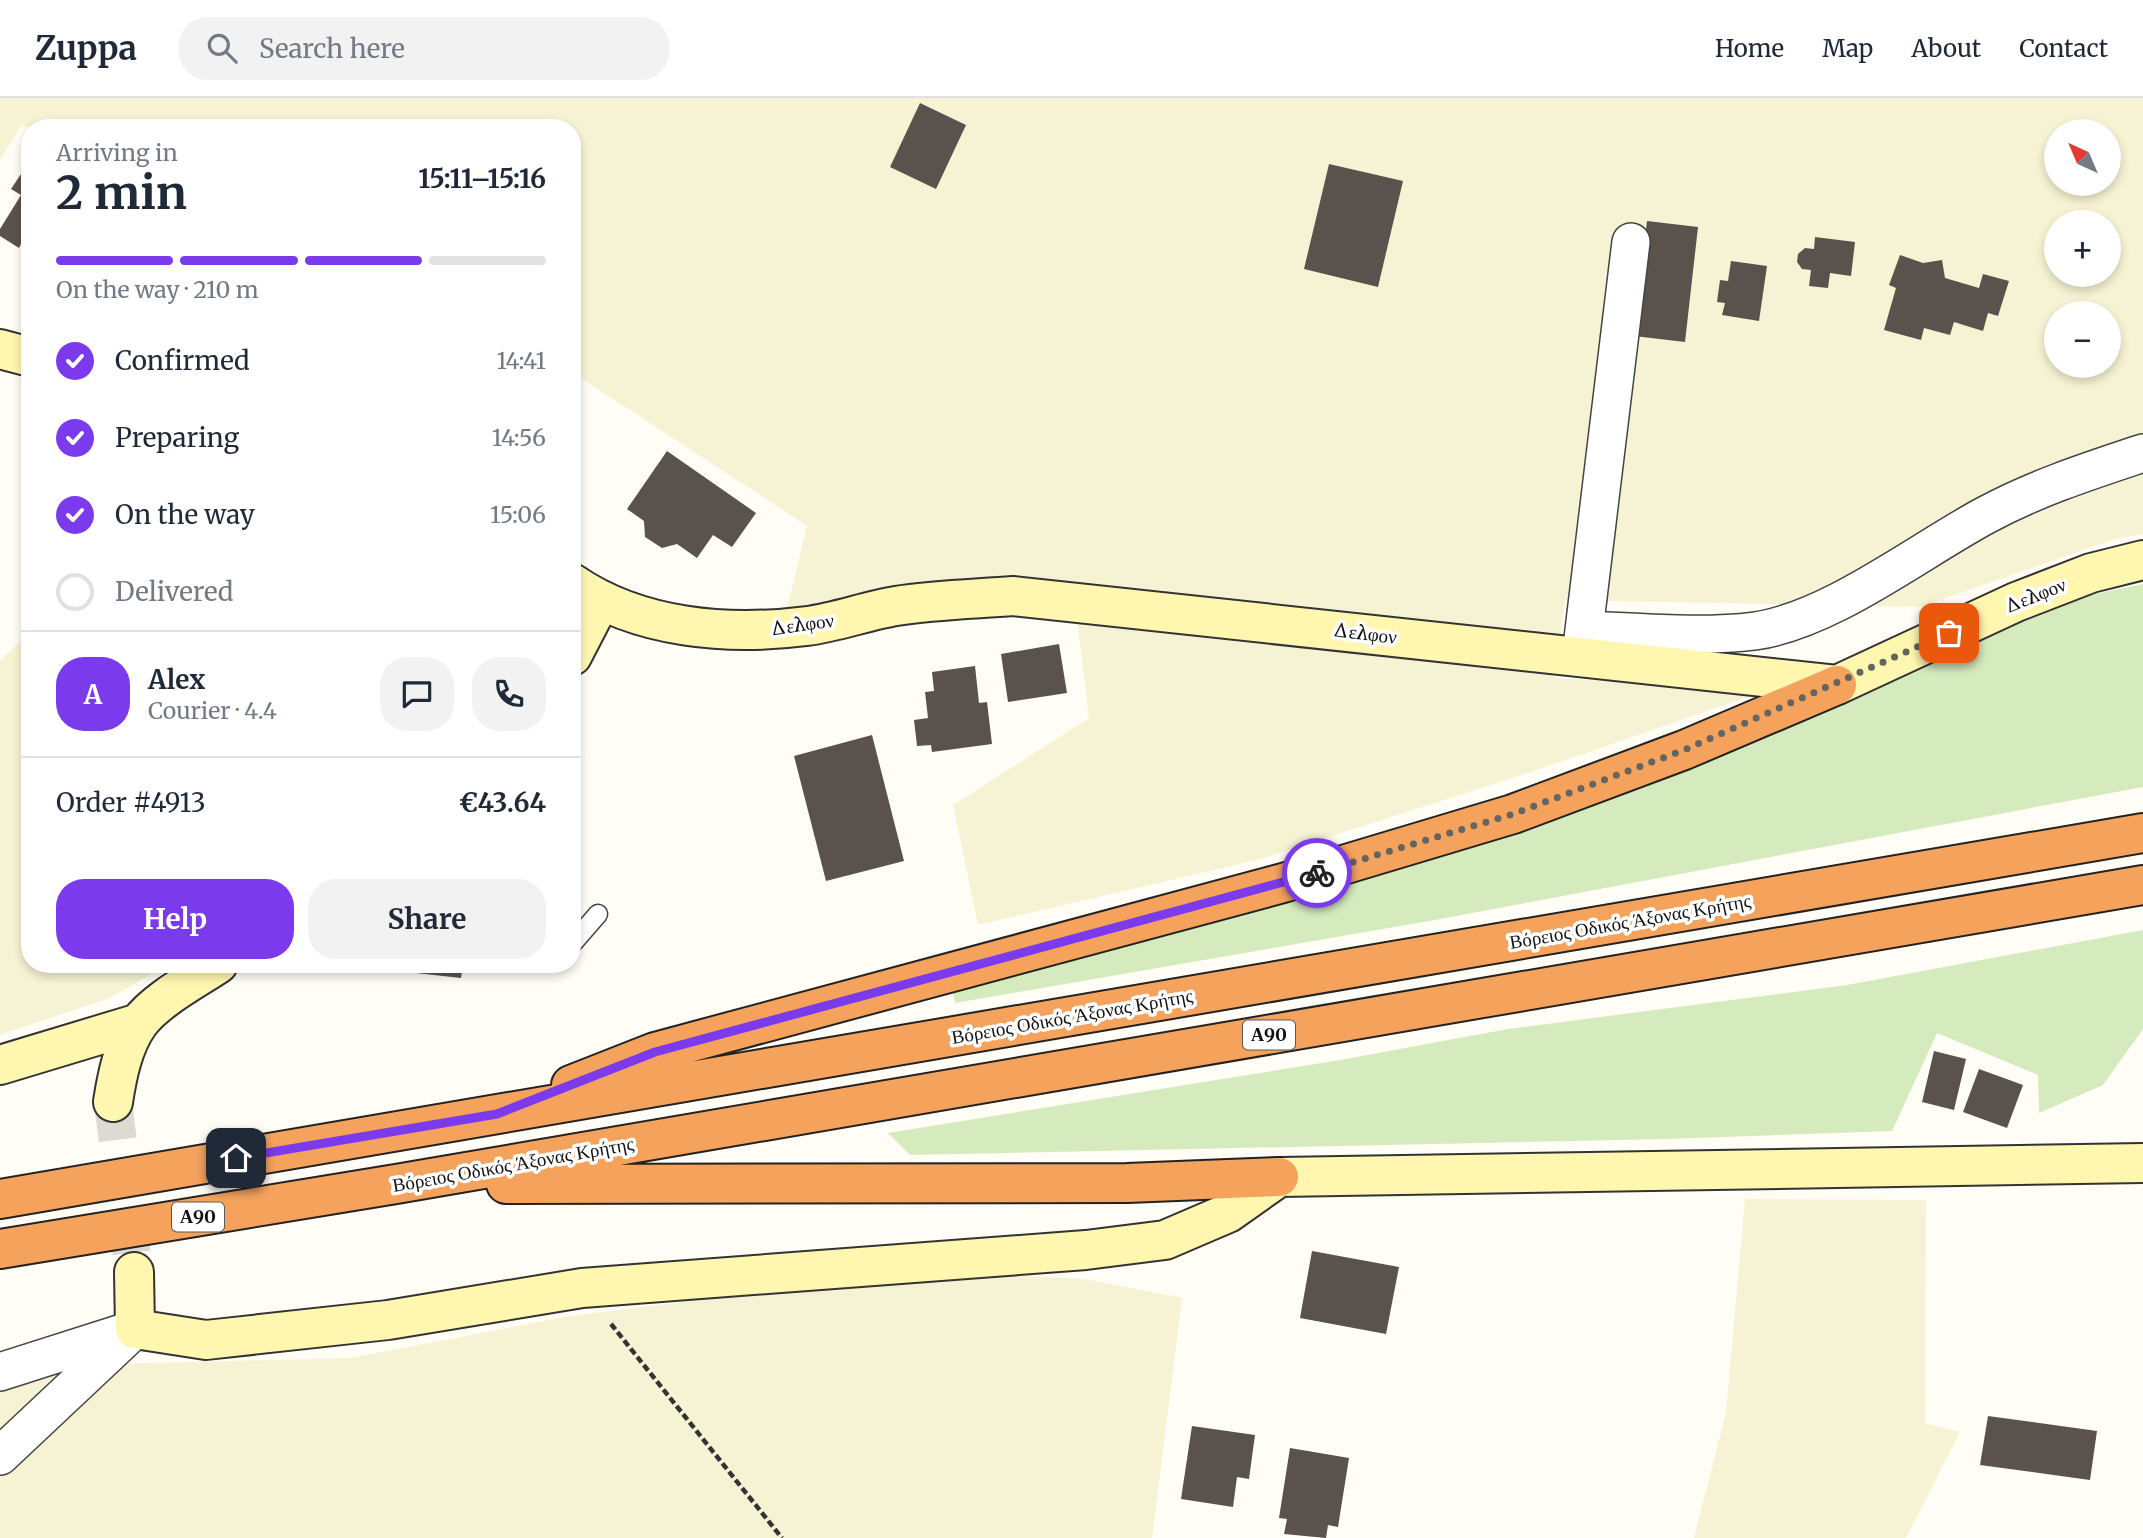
<!DOCTYPE html>
<html lang="en">
<head>
<meta charset="utf-8">
<style>
	body { margin:0; font-family:Merriweather,serif; background:#f2f2f3; color:#1f2937; height:100vh; display:flex; flex-direction:column; font-size:26px; white-space:nowrap }
	* { box-sizing:border-box; margin:0 }
	p { font-size:23px; color:#747a83 }
	.icon { flex:none; width:38px; height:38px; fill:none; stroke:currentColor; stroke-width:2; stroke-linecap:round; stroke-linejoin:round }
	.map { position:relative; flex:1; overflow:hidden }
	.panel { position:absolute; left:21px; top:21px; width:560px; height:854px; display:flex; flex-direction:column; background:#fff; border-radius:28px; box-shadow:0 4px 10px #0003 }
	.panel>* { flex:none }
	.needle { width:46px; rotate:316deg }
	.controls { position:absolute; left:2044px; top:21px; display:grid; gap:14px }
	.controls a { display:grid; place-items:center; width:77px; height:77px; border-radius:50%; background:#fff; box-shadow:0 4px 10px #0003; font-size:35px }
	.pin { position:absolute; display:grid; place-items:center; width:60px; height:60px; color:#fff; margin:-30px; border-radius:14px; box-shadow:0 4px 10px #0006 }
	.courier { position:absolute; display:grid; place-items:center; width:70px; height:70px; margin:-35px; border:5px solid #7c3aed; border-radius:50%; background:#fff; color:#222; box-shadow:0 2px 9px #0007 }
	.overview em { font-style:normal; font-weight:700 }
	.overview div { display:flex; flex-direction:column-reverse }
	.overview { display:flex; align-items:center; justify-content:space-between; height:119px; padding:0 35px }
	h1 { font-size:46px; font-weight:700; line-height:52px }
	.bar { display:grid; grid-template-columns:repeat(4,1fr); gap:10px 7px; align-content:center; height:84px; padding:0 35px }
	.bar i { height:9px; border-radius:5px; background:#e0e1e3 }
	.bar .current { background:#7c3aed }
	.bar p { grid-column:span 4 }
	.line { display:flex; align-items:center; gap:18px; padding:0 35px; border-top:2px solid #e0e1e3 }
	.line div { flex:1 }
	.round { display:grid; place-items:center; flex:none; width:74px; height:74px; border-radius:28px; background:#f2f2f3 }
	ol { padding:0 35px; list-style:none }
	li { display:flex; align-items:center; gap:21px; height:77px }
	li p { margin-inline-start:auto }
	li .icon { padding:7px; border-radius:50%; background:#7c3aed; color:#fff; stroke-width:4 }
	li:last-child { color:#747a83 }
	li i { width:38px; height:38px; border:4px solid #e0e1e3; border-radius:50% }
	.cta { display:flex; gap:14px; margin-top:auto; padding:14px 35px }
	.cta a { flex:1; height:80px; border-radius:28px; background:#7c3aed; color:#fff; font-size:28px; font-weight:700; line-height:80px; text-align:center }
	.cta a+a { background:#f2f2f3; color:#1f2937 }
	header { display:flex; align-items:center; gap:42px; box-sizing:border-box; height:98px; padding:0 35px; background:#fff; border-bottom:2px solid #e0e1e3 }
	header strong { font-size:33px }
	nav { display:flex; gap:38px; margin-inline-start:auto; font-size:24px }
	.search { width:490px; height:63px; background:#f2f2f3; display:flex; align-items:center; gap:18px; box-sizing:border-box; padding:0 24px; border-radius:28px; color:#747a83; font-size:26px }
	.map>svg:first-child { display:block }
</style>
</head>
<body>
<header>
<strong>Zuppa</strong>
<div class="search"><svg class="icon" aria-label="search" viewBox="0 0 24 24"><circle cx="10" cy="10" r="6"/><path d="M15 15l6 6"/></svg>Search here</div>
<nav><a>Home</a><a>Map</a><a>About</a><a>Contact</a></nav>
</header>
<div class="map">
<svg width="2143" height="1440" viewBox="0 0 2143 1440">
	<rect width="100%" height="100%" fill="#fffdf5"/>
	<path fill="#f6f3d4" fill-rule="evenodd" d="M0,0h2143v436l-25,4 -198,69 -355,-7 -10,78 213,12 -243,84 -264,85 -283,66 -25,-120 136,-87 -15,-124 -290,27 23,-95 -235,-154v-244h-542l-8,-3 -22,35zM2056,33h53v53h-53zM2056,124h53v53h-53zM2056,215h53v53h-53z
		M30,534v332h139l-62,35 -107,36v-374z
		M1745,1101l181,1 -1,223 35,9 -54,106h-212l32,-126z
		M1007,1177l78,4 97,19 -30,240h-1152v-147l72,-26 278,-7 220,-42 161,-20z"/>
	<path fill="#d5ebbd" d="M2143,486v203l-708,133 -480,83 -4,-19 122,-27 998,-358z
		M2143,832v99l-40,56 -64,28 -1,-38 -101,-42 -45,98 -226,8 -756,16 -22,-22 452,-73 168,-31 339,-44z"/>
	<path fill="#5a524d" d="M920,5l46,22 -30,64 -46,-22z
		M1329,66l74,17 -25,106 -74,-18z
		M25,70l5,3v73l-7,-4 -4,8 -19,-12v-7l21,-34 -10,-6z
		M1647,123l51,6 -13,115 -51,-6z
		M1815,139l40,5 -4,34 -21,-3 -2,15 -19,-2 2,-16 -9,-1 -5,-7 1,-8 7,-6 9,1z
		M1900,157l23,8 19,-3 3,18 34,10 4,-14 26,7 -11,35 -10,-3 -5,18 -29,-9 -4,13 -26,-7 -3,12 -37,-10 12,-42 -7,-3z
		M1731,163l36,5 -8,55 -37,-6 3,-12 -8,-1 3,-22 8,1z
		M667,353l89,62 -24,34 -19,-12 -16,23 -20,-14 -15,4 -17,-11 -1,-16 -17,-12z
		M1059,546l8,49 -59,9 -7,-48z
		M975,568l4,37 8,-1 5,42 -60,8 -1,-7 -14,1 -3,-26 14,-2 -3,-26 9,-1 -2,-19z
		M872,637l32,126 -78,20 -32,-125z
		M417,866h46l-2,14 -45,-5z
		M1934,953l32,8 -12,51 -32,-8z
		M1979,971l44,16 -16,43 -44,-16z
		M1312,1153l87,16 -13,67 -86,-16z
		M1988,1318l109,15 -7,49 -110,-15z
		M1192,1328l63,9 -6,44 -12,-2 -4,30 -52,-8z
		M1290,1350l59,10 -11,69 -10,-2 -2,13 -42,-4 3,-15 -8,-1z"/>
	<g fill="none" stroke-linecap="round" stroke-linejoin="round">
		<path stroke="#dbdad3" stroke-width="38" stroke-dasharray="38 19" stroke-linecap="butt" d="M113,1004l21,170"/>
		<g stroke="#444" stroke-width="21">
			<path id="lane" d="M572,846l26,-30"/>
		</g>
		<g stroke="#444" stroke-width="40">
			<path id="street" d="M1585,532c56,2 114,8 170,1 76,-11 162,-79 231,-116 50,-27 103,-44 157,-62
				M1581,557l50,-413
				M0,1274l122,-39
				M0,1358l135,-127"/>
		</g>
		<g stroke="#333" stroke-width="42">
			<path id="secondary" d="M0,251l30,8
				M572,485c67,46 156,53 235,43 30,-4 59,-15 89,-20 38,-6 78,-7 117,-10l824,89 179,-83 75,-29 52,-13
				M572,558l28,-54
				M0,967l139,-42
				M113,1004c4,-26 10,-57 26,-79 17,-23 55,-43 79,-59
				M134,1174l1,57 71,11 182,-20 194,-32 504,-38 79,-10 63,-27 51,-36 864,-14"/>
		</g>
		<g stroke="#222" stroke-width="42">
			<path id="highway" d="M571,987l84,-33 628,-169 230,-69 171,-64 153,-65
				M506,1086l621,-1 152,-6
				M0,1101l2143,-366
				M0,1151l396,-65 1747,-299"/>
		</g>
		<path stroke="#333" stroke-width="4.5" stroke-dasharray="7 3.5" stroke-linecap="butt" d="M611,1226l171,214"/>
		<use href="#lane" stroke="#fff" stroke-width="18"/>
		<use href="#street" stroke="#fff" stroke-width="37"/>
		<use href="#secondary" stroke="#fff6b0" stroke-width="38"/>
		<use href="#highway" stroke="#f5a25d" stroke-width="38"/>
	</g>
	<g fill="none" stroke-linecap="round" stroke-linejoin="round">
		<path stroke="#646461" stroke-width="7" stroke-dasharray="0 12.6" d="M1317,775l196,-59 171,-64 265,-117"/>
		<path stroke="#7c3aed" stroke-width="9" d="M236,1060l261,-44 158,-62 662,-179"/>
	</g>
	<g text-anchor="middle" stroke-width="7" stroke-linejoin="round" paint-order="stroke">
		<g fill="#fff" stroke="#585858" stroke-width="2">
			<rect x="1243" y="922.5" width="52" height="29" rx="5"/>
			<rect x="172" y="1104.5" width="52" height="29" rx="5"/>
		</g>
		<g font-size="18" font-weight="bold" fill="#111">
			<text x="1269" y="943">Α90</text>
			<text x="198" y="1125">Α90</text>
		</g>
		<g font-size="19" fill="#111" stroke="#fff">
			<text transform="translate(2035 497) rotate(-22)" y="7">Δελφον</text>
			<text transform="translate(802 526) rotate(-8)" y="7">Δελφον</text>
			<text transform="translate(1365 535) rotate(7)" y="7">Δελφον</text>
			<text transform="translate(1630 823) rotate(-10)" y="7">Βόρειος Οδικός Άξονας Κρήτης</text>
			<text transform="translate(1072 918) rotate(-10)" y="7">Βόρειος Οδικός Άξονας Κρήτης</text>
			<text transform="translate(513 1066) rotate(-10)" y="7">Βόρειος Οδικός Άξονας Κρήτης</text>
		</g>
	</g>
</svg>
<div class="controls">
<a><svg class="needle" viewBox="-14 -14 28 28"><path d="M0-13l5 13h-10z" fill="#e53935"/><path d="M0 13l5-13h-10z" fill="#747a83"/></svg></a>
<a>+</a>
<a>−</a>
</div>
<div class="pin" style="left:1949px;top:535px;background:#ea580c"><svg class="icon" aria-label="bag" viewBox="0 0 24 24"><path d="M5 8h14l-1 12H6zM9 8a3 3 0 0 1 6 0"/></svg></div>
<div class="pin" style="left:236px;top:1060px;background:#1f2937"><svg class="icon" aria-label="home" viewBox="0 0 24 24"><path d="M3 11l9-7 9 7M6 9v11h12V9"/></svg></div>
<div class="courier" style="left:1317px;top:775px"><svg class="icon" aria-label="bike" viewBox="0 0 24 24"><circle cx="6" cy="16" r="4"/><circle cx="18" cy="16" r="4"/><path d="M6 16l4-8h5l3 8M10 8l3 8H6M13 5h3"/></svg></div>
<section class="panel">
<div class="overview"><div><h1>2 min</h1><p>Arriving in</p></div><em>15:11–15:16</em></div>
<div class="bar"><i class="current"></i><i class="current"></i><i class="current"></i><i></i><p>On the way · 210 m</p></div>
<ol>
<li><svg class="icon" aria-label="check" viewBox="0 0 24 24"><path d="M5 12l5 5 9-10"/></svg>Confirmed<p>14:41</p></li>
<li><svg class="icon" aria-label="check" viewBox="0 0 24 24"><path d="M5 12l5 5 9-10"/></svg>Preparing<p>14:56</p></li>
<li><svg class="icon" aria-label="check" viewBox="0 0 24 24"><path d="M5 12l5 5 9-10"/></svg>On the way<p>15:06</p></li>
<li><i></i>Delivered</li>
</ol>
<div class="line" style="height:126px"><b class="round" style="background:#7c3aed;color:#fff">A</b><div><b>Alex</b><p>Courier · 4.4</p></div><a class="round"><svg class="icon" aria-label="chat" viewBox="0 0 24 24"><path d="M4 5h16v11H9l-5 4z"/></svg></a><a class="round"><svg class="icon" aria-label="phone" viewBox="0 0 24 24"><path d="M5 4h4l2 5-3 2q2 4 5 5l2-3 5 2v4C11 20 4 13 5 4z"/></svg></a></div>
<div class="line" style="height:91px"><div>Order #4913</div><b>€43.64</b></div>
<div class="cta"><a>Help</a><a>Share</a></div>
</section>
</div>
</body>
</html>
